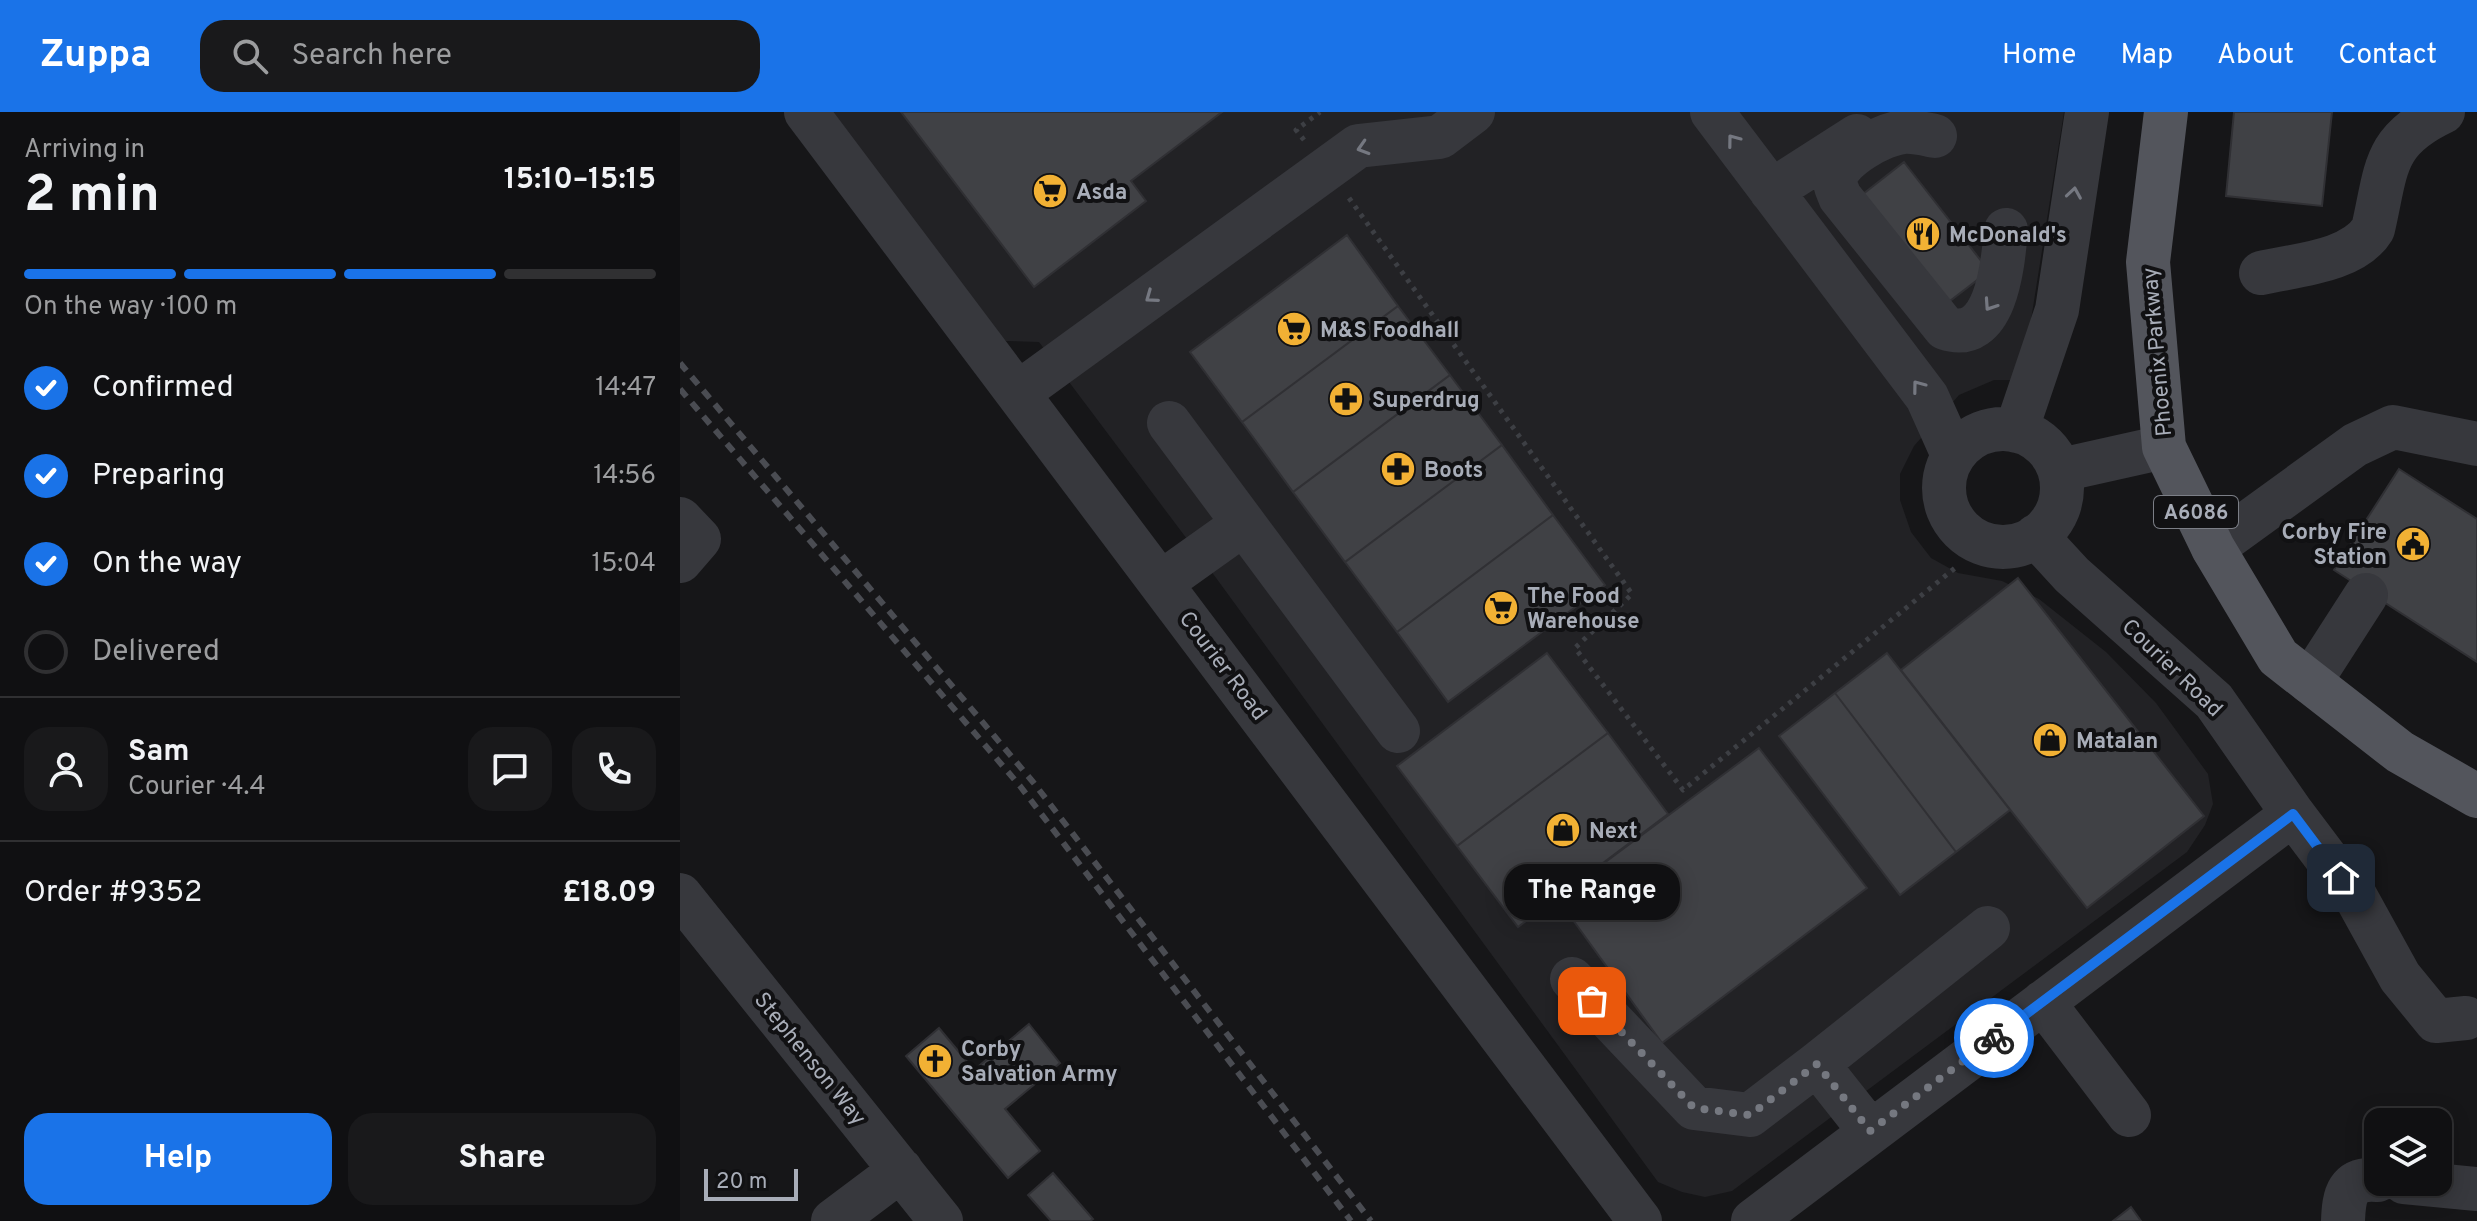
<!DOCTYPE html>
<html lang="en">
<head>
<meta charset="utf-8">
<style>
	body { margin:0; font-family:Overpass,sans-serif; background:#19191b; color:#f1f3f6; height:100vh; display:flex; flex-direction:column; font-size:30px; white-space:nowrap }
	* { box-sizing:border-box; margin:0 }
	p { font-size:26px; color:#9c9d9f }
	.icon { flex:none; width:44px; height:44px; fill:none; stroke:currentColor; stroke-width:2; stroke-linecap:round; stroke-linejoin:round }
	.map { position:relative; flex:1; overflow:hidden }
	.sheet { display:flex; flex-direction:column; background:#101012; width:680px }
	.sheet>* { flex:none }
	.buttons { position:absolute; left:1684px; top:996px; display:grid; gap:16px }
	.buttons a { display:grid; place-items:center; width:88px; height:88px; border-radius:16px; background:#101012; box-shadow:0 4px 20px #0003,0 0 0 2px #303032; font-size:40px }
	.scale { position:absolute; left:24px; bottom:20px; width:94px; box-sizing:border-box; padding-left:8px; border:4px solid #a8adb8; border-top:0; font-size:22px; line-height:28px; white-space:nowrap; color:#a8adb8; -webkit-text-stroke:6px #111113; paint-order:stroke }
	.pin { position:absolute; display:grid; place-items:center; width:68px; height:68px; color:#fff; margin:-34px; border-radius:16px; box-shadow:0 4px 12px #0006 }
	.courier { position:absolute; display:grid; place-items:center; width:80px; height:80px; margin:-40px; border:6px solid #1a73e8; border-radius:50%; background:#fff; color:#222; box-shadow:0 2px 10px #0007 }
	.bubble { position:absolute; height:56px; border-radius:24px; background:#101012; box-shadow:0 4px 20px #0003,0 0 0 2px #303032; font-size:26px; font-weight:700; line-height:56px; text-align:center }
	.headline em { font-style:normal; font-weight:700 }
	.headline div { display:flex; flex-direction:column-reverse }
	.headline { display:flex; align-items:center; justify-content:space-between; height:136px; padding:0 24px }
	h1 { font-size:52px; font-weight:700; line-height:60px }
	.bar { display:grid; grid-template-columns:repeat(4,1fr); gap:12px 8px; align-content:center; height:96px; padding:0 24px }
	.bar i { height:10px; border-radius:6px; background:#303032 }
	.bar .active { background:#1a73e8 }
	.bar p { grid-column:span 4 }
	.line { display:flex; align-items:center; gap:20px; padding:0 24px; border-top:2px solid #303032 }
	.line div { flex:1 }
	.round { display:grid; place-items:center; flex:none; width:84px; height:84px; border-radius:24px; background:#19191b }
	ol { padding:0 24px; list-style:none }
	li { display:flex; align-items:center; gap:24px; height:88px }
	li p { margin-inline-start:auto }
	li .icon { padding:8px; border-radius:50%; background:#1a73e8; color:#fff; stroke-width:4 }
	li:last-child { color:#9c9d9f }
	li i { width:44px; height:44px; border:4px solid #303032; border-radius:50% }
	.primary-button { display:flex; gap:16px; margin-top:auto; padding:16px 24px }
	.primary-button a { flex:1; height:92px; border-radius:24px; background:#1a73e8; color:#fff; font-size:32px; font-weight:700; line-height:92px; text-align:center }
	.primary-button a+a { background:#19191b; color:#f1f3f6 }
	header { display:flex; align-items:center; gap:48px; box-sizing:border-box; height:112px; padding:0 40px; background:#1a73e8; color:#fff }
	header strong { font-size:38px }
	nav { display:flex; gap:44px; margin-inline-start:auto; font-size:28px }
	.search { width:560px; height:72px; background:#19191b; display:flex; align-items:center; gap:20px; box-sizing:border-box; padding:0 28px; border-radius:24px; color:#9c9d9f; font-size:30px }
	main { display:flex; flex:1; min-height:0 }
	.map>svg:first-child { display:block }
</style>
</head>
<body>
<header>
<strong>Zuppa</strong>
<div class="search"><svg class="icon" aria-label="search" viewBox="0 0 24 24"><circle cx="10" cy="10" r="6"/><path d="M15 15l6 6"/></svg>Search here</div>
<nav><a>Home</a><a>Map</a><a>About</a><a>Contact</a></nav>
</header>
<main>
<section class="sheet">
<div class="headline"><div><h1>2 min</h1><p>Arriving in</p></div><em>15:10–15:15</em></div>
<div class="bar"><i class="active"></i><i class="active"></i><i class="active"></i><i></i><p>On the way · 100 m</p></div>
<ol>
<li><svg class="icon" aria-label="check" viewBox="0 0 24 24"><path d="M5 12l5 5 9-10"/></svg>Confirmed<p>14:47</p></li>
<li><svg class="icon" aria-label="check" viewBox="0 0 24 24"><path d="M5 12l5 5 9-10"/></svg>Preparing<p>14:56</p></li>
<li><svg class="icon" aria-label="check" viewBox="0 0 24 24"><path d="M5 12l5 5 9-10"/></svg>On the way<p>15:04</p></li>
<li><i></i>Delivered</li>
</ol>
<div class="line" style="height:144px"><a class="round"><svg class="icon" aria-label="person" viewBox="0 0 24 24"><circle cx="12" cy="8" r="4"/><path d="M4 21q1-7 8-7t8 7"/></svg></a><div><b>Sam</b><p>Courier · 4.4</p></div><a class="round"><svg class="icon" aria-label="chat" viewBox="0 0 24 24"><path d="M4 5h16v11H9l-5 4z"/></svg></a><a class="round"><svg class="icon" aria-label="phone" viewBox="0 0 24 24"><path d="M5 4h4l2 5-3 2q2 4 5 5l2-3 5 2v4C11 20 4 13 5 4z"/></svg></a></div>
<div class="line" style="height:104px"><div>Order #9352</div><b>£18.09</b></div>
<div class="primary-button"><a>Help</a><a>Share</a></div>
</section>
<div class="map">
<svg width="1797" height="1109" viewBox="0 0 1797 1109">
	<rect width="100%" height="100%" fill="#161618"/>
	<path fill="#222225" d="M145,0h1239l-34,214 -19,54h-17l-35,15 -45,51 -14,28v26l11,32 20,26 27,15 44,8 37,18 67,53 50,51 52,71 5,30 -8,21 -18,27 -455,339 -27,6 -23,-5 -24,-10 -447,-611 -172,-229 -33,-1 -23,-15z"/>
	<path fill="#404145" stroke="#303034" stroke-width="2" d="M221,0h321l-91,69 15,20 -112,86z
		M1554,0h98l-10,94 -96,-10z
		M1224,50l85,109 -47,36 -84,-109z
		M667,123l51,71 -156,116 -52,-70z
		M718,194l52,69 -157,117 -51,-70z
		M770,263l52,70 -157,117 -52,-70z
		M822,333l51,70 -156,117 -52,-70z
		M1719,357l78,50v143l-143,-92z
		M873,403l52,70 -157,117 -51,-70z
		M1338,466l186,238 -117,92 -186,-238z
		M867,541l61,80 -151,113 -60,-80z
		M1207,541l123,157 -54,42 -121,-159z
		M1155,581l121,159 -56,43 -121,-159z
		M928,621l60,81 -150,113 -61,-81z
		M1079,636l108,140 -205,155 -105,-145z
		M349,912l31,39 -55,46 35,42 -32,27 -102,-122 33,-28 35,42z
		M373,1061l40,46 -3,2h-39l-23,-26z
		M1451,1095l10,14h-28z"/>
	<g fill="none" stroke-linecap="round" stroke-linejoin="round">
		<path stroke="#3d3f44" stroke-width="5" stroke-dasharray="4 6" stroke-linecap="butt" d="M624,28l-8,-10 24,-18
			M669,86l283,396 -57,54 108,142 272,-222"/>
		<path stroke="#37383d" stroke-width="44" d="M126,0l834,1109
			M1032,0l215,285 26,58
			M1255,24c-10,-2 -22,-5 -32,-4 -20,2 -64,26 -68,47 -1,6 3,12 5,18l105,131c52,18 58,-66 61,-98
			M1091,79l86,-55
			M1581,161c34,-8 92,-11 112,-44 14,-60 9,-88 70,-117
			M338,281l340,-247 82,-9 33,-25
			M489,311l229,308
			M1264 376a59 59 0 1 1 118 0a59 59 0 1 1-118 0Z
			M1336,319l41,-121 30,-198
			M1381,358l103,-23
			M0,407l19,20 -19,22
			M1533,436l142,-103 38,-18 84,17
			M482,470l80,-57
			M1630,570l56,-87
			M1613,702l64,85 43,78 36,44 30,-3
			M0,783l261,326
			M892,867l122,129 56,7 67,-51
			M1363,890l86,113
			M1190,1019l-53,-67 171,-136
			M1724,1070l73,7
			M153,1109l68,-51
			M1073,1109l540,-407 -79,-113 -142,-126 -36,-39
			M1663,1109c1,-26 4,-44 35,-41"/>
		<path stroke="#53555c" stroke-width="44" d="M1486,0l-18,150 16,185 49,101 65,109 122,95 77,44"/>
		<path stroke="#4a4c52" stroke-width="6" stroke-dasharray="10 8" stroke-linecap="butt" d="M0,251l353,419 338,439
			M0,277l340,397 331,435"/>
	</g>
	<defs><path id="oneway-chevron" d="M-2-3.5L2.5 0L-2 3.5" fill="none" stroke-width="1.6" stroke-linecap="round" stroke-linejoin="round" transform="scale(2)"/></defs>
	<g stroke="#757881">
		<use href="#oneway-chevron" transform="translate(1053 28) rotate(-127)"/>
		<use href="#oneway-chevron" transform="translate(683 36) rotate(163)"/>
		<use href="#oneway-chevron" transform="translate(1394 81) rotate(-81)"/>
		<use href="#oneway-chevron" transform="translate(471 185) rotate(144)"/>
		<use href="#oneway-chevron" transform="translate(1310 193) rotate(124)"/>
		<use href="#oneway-chevron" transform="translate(1238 274) rotate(-127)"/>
	</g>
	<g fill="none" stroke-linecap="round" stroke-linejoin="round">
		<path stroke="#757880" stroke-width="8" stroke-dasharray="0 14.4" d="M912,889l102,107 56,7 67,-51 53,67 124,-93"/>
		<path stroke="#1a73e8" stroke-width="10" d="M1314,926l299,-224 48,64"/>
	</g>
	<defs>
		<g id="supermarket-disc" transform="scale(1.8)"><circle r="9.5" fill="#f2b134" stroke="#111113"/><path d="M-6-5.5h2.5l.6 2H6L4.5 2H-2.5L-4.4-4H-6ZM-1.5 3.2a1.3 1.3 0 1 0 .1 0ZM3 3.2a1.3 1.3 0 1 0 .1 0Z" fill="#111"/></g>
		<g id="restaurant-disc" transform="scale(1.8)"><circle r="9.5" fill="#f2b134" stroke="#111113"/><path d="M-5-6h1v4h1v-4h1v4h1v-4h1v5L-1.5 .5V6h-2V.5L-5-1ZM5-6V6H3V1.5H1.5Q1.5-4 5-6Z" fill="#111"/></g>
		<g id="pharmacy-disc" transform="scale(1.8)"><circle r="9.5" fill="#f2b134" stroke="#111113"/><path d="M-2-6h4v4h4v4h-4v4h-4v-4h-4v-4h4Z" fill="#111"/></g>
		<g id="civic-disc" transform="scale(1.8)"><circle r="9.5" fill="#f2b134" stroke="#111113"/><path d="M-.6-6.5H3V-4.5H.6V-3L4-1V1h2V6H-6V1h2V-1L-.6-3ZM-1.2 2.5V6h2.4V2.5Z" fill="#111"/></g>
		<g id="shop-disc" transform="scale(1.8)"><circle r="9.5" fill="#f2b134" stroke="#111113"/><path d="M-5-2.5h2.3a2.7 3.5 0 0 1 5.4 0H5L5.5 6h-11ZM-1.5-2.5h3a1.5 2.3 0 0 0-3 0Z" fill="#111"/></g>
		<g id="church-disc" transform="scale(1.8)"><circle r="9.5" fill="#f2b134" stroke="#111113"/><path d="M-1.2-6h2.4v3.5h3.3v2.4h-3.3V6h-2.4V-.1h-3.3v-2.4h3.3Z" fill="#111"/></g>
	</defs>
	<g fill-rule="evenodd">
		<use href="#supermarket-disc" x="370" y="79"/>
		<use href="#restaurant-disc" x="1243" y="122"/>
		<use href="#supermarket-disc" x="614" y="217"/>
		<use href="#pharmacy-disc" x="666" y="287"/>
		<use href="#pharmacy-disc" x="718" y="357"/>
		<use href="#civic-disc" x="1733" y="432"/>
		<use href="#supermarket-disc" x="821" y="496"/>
		<use href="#shop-disc" x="1370" y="628"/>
		<use href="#shop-disc" x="883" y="718"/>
		<use href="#church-disc" x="255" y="949"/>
	</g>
	<g text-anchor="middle" stroke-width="8" stroke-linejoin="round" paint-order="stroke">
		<rect fill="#111113" stroke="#7b7e86" stroke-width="2" x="1474" y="384" width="84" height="32" rx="6"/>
		<g font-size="20" font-weight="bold" fill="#a8adb8">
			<text x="1516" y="407">A6086</text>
		</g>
		<g font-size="22" font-weight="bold" fill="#a8adb8" stroke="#111113" text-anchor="start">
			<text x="396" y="87">Asda</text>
			<text x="1269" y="130">McDonald's</text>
			<text x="640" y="225">M&amp;S Foodhall</text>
			<text x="692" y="295">Superdrug</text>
			<text x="744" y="365">Boots</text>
			<text x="1707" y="427" text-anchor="end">Corby Fire<tspan x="1707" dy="25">Station</tspan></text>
			<text x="847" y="491">The Food<tspan x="847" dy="25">Warehouse</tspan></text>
			<text x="1396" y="636">Matalan</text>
			<text x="909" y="726">Next</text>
			<text x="281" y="944">Corby<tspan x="281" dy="25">Salvation Army</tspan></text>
		</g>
		<g font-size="22" fill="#a8adb8" stroke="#111113">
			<text transform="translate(1476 240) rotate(-95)" y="8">Phoenix Parkway</text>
			<text transform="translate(544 553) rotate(53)" y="8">Courier Road</text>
			<text transform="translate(1493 555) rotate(44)" y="8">Courier Road</text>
			<text transform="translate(131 946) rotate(51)" y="8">Stephenson Way</text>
		</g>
	</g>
</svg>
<div class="buttons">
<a><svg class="icon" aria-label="layers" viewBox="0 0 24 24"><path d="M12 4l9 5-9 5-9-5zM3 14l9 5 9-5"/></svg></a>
</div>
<div class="scale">20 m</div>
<div class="pin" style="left:912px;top:889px;background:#ea580c"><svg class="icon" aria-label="bag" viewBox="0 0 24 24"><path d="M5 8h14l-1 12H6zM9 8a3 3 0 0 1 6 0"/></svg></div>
<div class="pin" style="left:1661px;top:766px;background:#1f2937"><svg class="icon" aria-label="home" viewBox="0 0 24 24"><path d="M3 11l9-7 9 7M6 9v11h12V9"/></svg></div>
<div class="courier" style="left:1314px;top:926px"><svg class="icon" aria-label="bike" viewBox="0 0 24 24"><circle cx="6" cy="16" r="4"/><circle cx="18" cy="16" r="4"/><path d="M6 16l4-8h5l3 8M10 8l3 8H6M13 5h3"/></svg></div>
<div class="bubble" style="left:824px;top:752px;width:176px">The Range</div>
</div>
</main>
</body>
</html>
